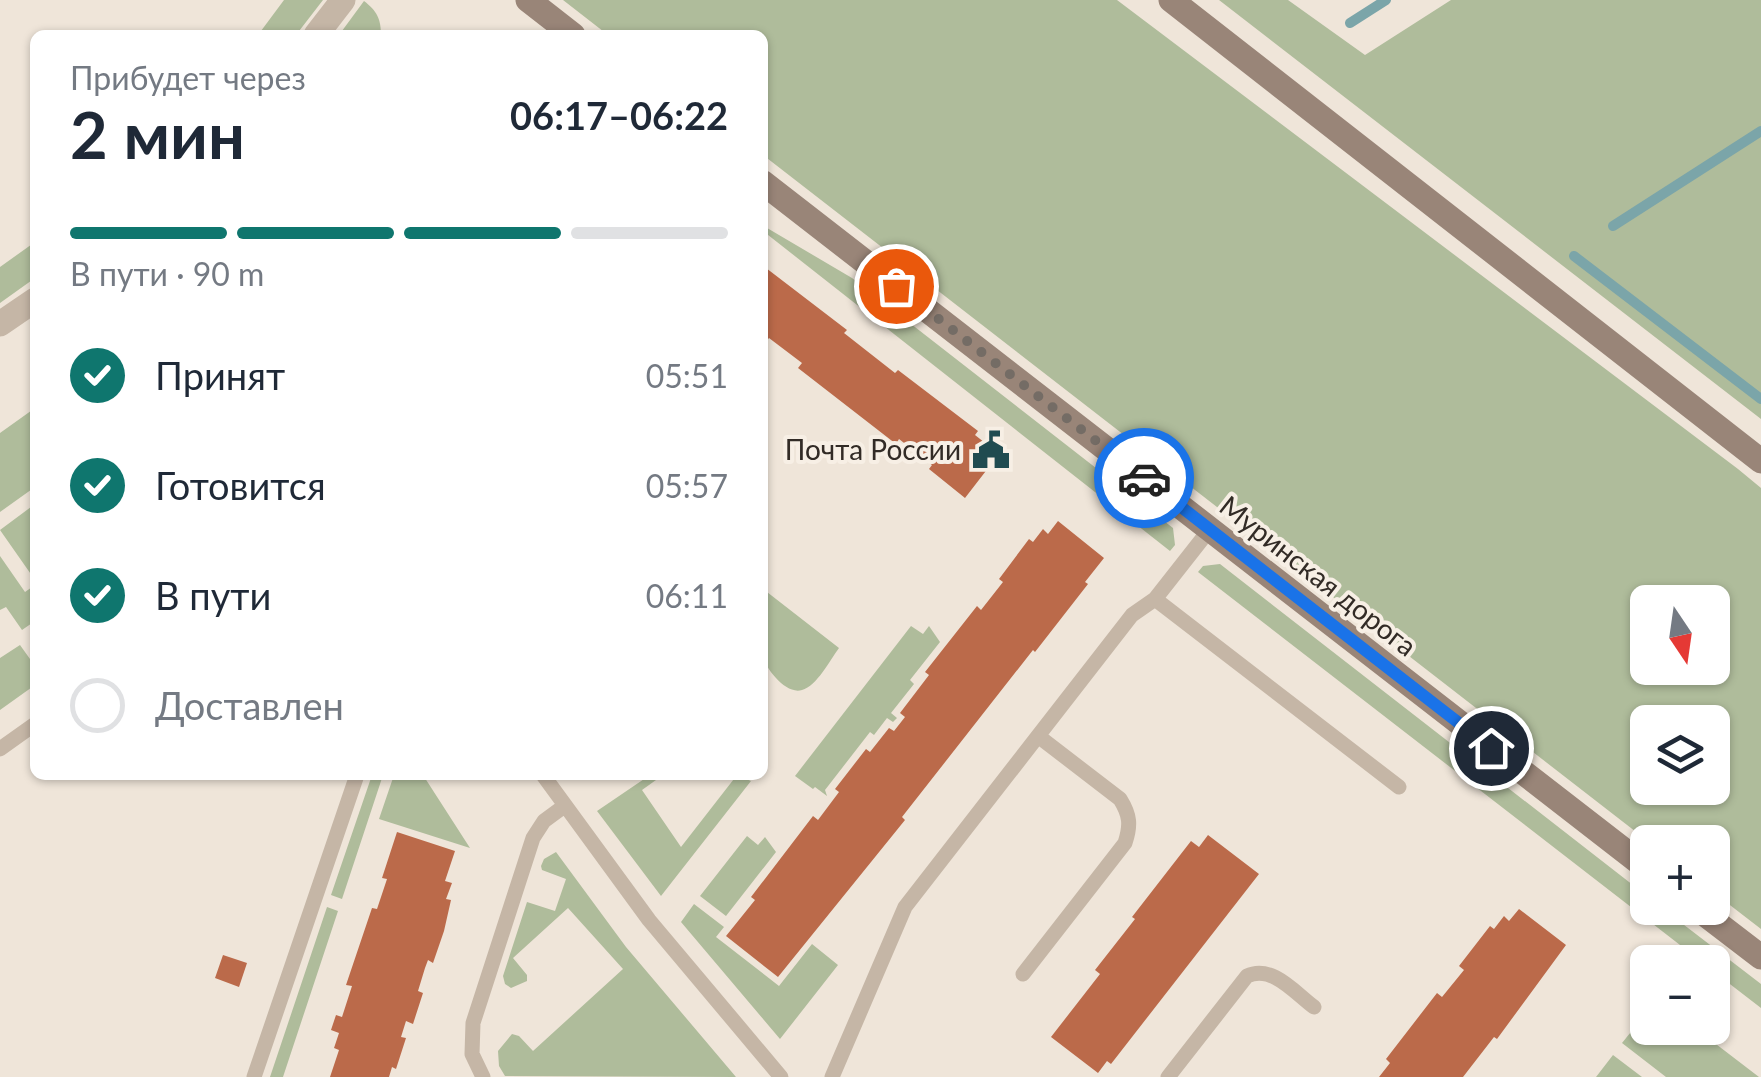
<!DOCTYPE html>
<html lang="ru">
<head>
<meta charset="utf-8">
<style>
	body { margin:0; font-family:Lato,sans-serif; background:#f2f2f3; color:#1f2937; height:100vh; display:flex; flex-direction:column; font-size:38px; white-space:nowrap }
	* { box-sizing:border-box; margin:0 }
	p { font-size:32px; color:#747a83 }
	.icon { flex:none; width:55px; height:55px; fill:none; stroke:currentColor; stroke-width:2; stroke-linecap:round; stroke-linejoin:round }
	.map { position:relative; flex:1; overflow:hidden }
	.drawer { position:absolute; left:30px; top:30px; width:738px; height:750px; display:flex; flex-direction:column; background:#fff; border-radius:15px; box-shadow:0 2px 8px #0004 }
	.drawer>* { flex:none }
	.needle { width:65px; rotate:167deg }
	.buttons { position:absolute; left:1630px; top:585px; display:grid; gap:20px }
	.buttons a { display:grid; place-items:center; width:100px; height:100px; border-radius:15px; background:#fff; box-shadow:0 2px 8px #0004; font-size:50px }
	.pin { position:absolute; display:grid; place-items:center; width:85px; height:85px; color:#fff; margin:-42px; border:5px solid #fff; border-radius:50%; box-shadow:0 2px 10px #0007 }
	.courier { position:absolute; display:grid; place-items:center; width:100px; height:100px; margin:-50px; border:8px solid #1a73e8; border-radius:50%; background:#fff; color:#222; box-shadow:0 2px 12px #0007 }
	.overview em { font-style:normal; font-weight:700 }
	.overview div { display:flex; flex-direction:column-reverse }
	.overview { display:flex; align-items:center; justify-content:space-between; height:170px; padding:0 40px }
	h1 { font-size:65px; font-weight:700; line-height:75px }
	.bar { display:grid; grid-template-columns:repeat(4,1fr); gap:15px 10px; align-content:center; height:120px; padding:0 40px }
	.bar i { height:12px; border-radius:8px; background:#e0e1e3 }
	.bar .on { background:#0f766e }
	.bar p { grid-column:span 4 }
	ol { padding:0 40px; list-style:none }
	li { display:flex; align-items:center; gap:30px; height:110px }
	li p { margin-inline-start:auto }
	li .icon { padding:10px; border-radius:50%; background:#0f766e; color:#fff; stroke-width:4 }
	li:last-child { color:#747a83 }
	li i { width:55px; height:55px; border:5px solid #e0e1e3; border-radius:50% }
	.map>svg:first-child { display:block }
</style>
</head>
<body>
<div class="map">
<svg width="1761" height="1077" viewBox="0 0 1761 1077">
	<rect width="100%" height="100%" fill="#efe5d9"/>
	<path fill="#afbc9b" fill-rule="evenodd" d="M284,0h39l-27,35h-38z
		M563,0h554l621,469 23,19v441l-48,-37 -1,-50h-63l-886,-687 -1,-120h-154zM1648,602h64v66h-64zM1648,722h64v66h-64z
		M1219,0h69l77,55 86,-55h310v419z
		M364,1c13,10 17,18 17,34h-42z
		M762,225l90,53 321,250 2,17 -5,6 -407,-320z
		M35,242v36l-35,25v-36z
		M35,408v79l-35,25v-79z
		M35,504v76l-35,-50z
		M0,556l25,36 10,-7v36l-13,9 -16,-23 -6,3z
		M1220,564l427,332 1,12h14l99,76v24l-48,-37 -1,-9h-10l-504,-390 5,-6z
		M767,592l72,56c-9,12 -22,38 -37,42 -16,5 -36,-21 -40,-35 -4,-17 0,-40 1,-57z
		M911,626l12,8 6,-8 11,16 -30,38 4,4 -23,29 6,5 -4,4 -6,-4 -13,17 -4,-3 -45,58 2,6 -12,-9 -2,2 -18,-13z
		M20,645l15,21v19l-35,25v-52z
		M372,775h11l-41,124 -11,-4z
		M394,775h29l47,73 -91,-29z
		M650,775h13l-21,15 39,57 56,-72 14,6 -90,115 -64,-85z
		M747,836l11,9 7,-8 11,15 -50,64 -26,-20z
		M556,852l70,95 110,130 -231,-1 -6,-10 -1,-15 14,-17 7,2 14,15 90,-82 -55,-61 -55,50 14,17v6l-16,7 -6,-4 -2,-8 24,-74 28,9 11,-32 -24,-9 -1,-4 3,-7z
		M694,904l30,23 -8,10 63,49 33,-42 26,21 -58,74 -99,-117z
		M327,907l11,4 -55,166h-13z
		M1647,1012l1,16h47l64,49h-93l-44,-34z
		M1613,1055l29,22h-46z"/>
	<g fill="none" stroke-linecap="round" stroke-linejoin="round">
		<path stroke="#7ba5a9" stroke-width="10" d="M1350,23l36,-23
			M1613,226l148,-95
			M1574,256l187,143"/>
	</g>
	<path fill="#bb6a4a" d="M766,268l81,62 -3,3 51,40 3,-3 80,61 -3,4 24,19 -34,44 -36,-29 3,-4 -33,-26 -3,5 -98,-76 4,-5 -33,-25 -4,5 -3,-2v-68z
		M1058,521l46,37 -19,24 3,2 -53,68 -2,-2 -131,167 3,3 -127,157 -52,-41 29,-36 -4,-3 62,-81 5,4 21,-28 -4,-3 31,-40 4,3 19,-24 5,3 11,-14 -5,-4 29,-38 -4,-3 52,-66 4,4 22,-28 -4,-3 30,-40 4,3 10,-13 5,5z
		M397,832l58,19 -10,30 7,2 -6,16 5,1 -7,31 -11,32 -5,-3 -3,8 -7,23 5,2 -10,31 -7,-3 -5,16 5,1 -10,31 -4,-2 -3,10h-59l9,-27 -5,-2 5,-15 -8,-3 5,-15 6,2 10,-31 -6,-1 26,-77 5,1 10,-30 -5,-1z
		M1208,835l51,39 -148,190 -4,-3 -9,12 -47,-36 49,-63 -5,-4 40,-51 -3,-2 59,-76 8,6z
		M1519,909l47,36 -69,94 -3,-2 -31,40h-84l11,-14 -4,-4 51,-66 5,4 22,-27 -5,-4 31,-40 4,3 10,-13 5,5z
		M223,955l24,8 -8,24 -24,-9z"/>
	<g fill="none" stroke-linecap="round" stroke-linejoin="round">
		<path stroke="#c5b6a6" stroke-width="15" d="M1155,599l244,188
			M0,749l35,-25
			M543,775l106,145 132,157
			M1023,974l102,-131c6,-18 5,-28 -5,-44l-82,-63
			M254,1077l103,-302
			M483,1077l-11,-23 1,-31 60,-185 11,-17 19,-14
			M832,1077l73,-170 227,-292 23,-16 55,-70
			M1168,1077l79,-101c25,-12 48,17 67,31"/>
		<path stroke="#c5b6a6" stroke-width="25" d="M316,35l27,-35
			M0,324l35,-24"/>
		<path stroke="#998578" stroke-width="25" d="M528,0l45,35
			M1171,0l590,461
			M762,182l886,687
			M1697,908l64,49"/>
	</g>
	<g fill="none" stroke-linecap="round" stroke-linejoin="round">
		<path stroke="#746c65" stroke-width="10" stroke-dasharray="0 18" d="M896,286l248,192"/>
		<path stroke="#1a73e8" stroke-width="12" d="M1144,478l347,270"/>
	</g>
	<defs>
		<g id="civic-bare" transform="scale(3)"><path d="M-.6-6.5H3V-4.5H.6V-3L4-1V1h2V6H-6V1h2V-1L-.6-3ZM-1.2 2.5V6h2.4V2.5Z" fill="#204b50" stroke="#f7efe5" stroke-width="2.5" paint-order="stroke"/></g>
	</defs>
	<g fill-rule="evenodd">
		<use href="#civic-bare" x="991" y="450"/>
	</g>
	<g text-anchor="middle" stroke-width="8" stroke-linejoin="round" paint-order="stroke">
		<g font-size="28" fill="#322b26" stroke="#f7efe5" text-anchor="end">
			<text x="961" y="460">Почта России</text>
		</g>
		<g font-size="28" fill="#322b26" stroke="#f7efe5">
			<text transform="translate(1318 576) rotate(38)" y="10">Муринская дорога</text>
		</g>
	</g>
</svg>
<div class="buttons">
<a><svg class="needle" viewBox="-14 -14 28 28"><path d="M0-13l5 13h-10z" fill="#e53935"/><path d="M0 13l5-13h-10z" fill="#747a83"/></svg></a>
<a><svg class="icon" aria-label="layers" viewBox="0 0 24 24"><path d="M12 4l9 5-9 5-9-5zM3 14l9 5 9-5"/></svg></a>
<a>+</a>
<a>−</a>
</div>
<div class="pin" style="left:896px;top:286px;background:#ea580c"><svg class="icon" aria-label="bag" viewBox="0 0 24 24"><path d="M5 8h14l-1 12H6zM9 8a3 3 0 0 1 6 0"/></svg></div>
<div class="pin" style="left:1491px;top:748px;background:#1f2937"><svg class="icon" aria-label="home" viewBox="0 0 24 24"><path d="M3 11l9-7 9 7M6 9v11h12V9"/></svg></div>
<div class="courier" style="left:1144px;top:478px"><svg class="icon" aria-label="car" viewBox="0 0 24 24"><path d="M5 17H2v-5l4-1 3-4h7l3 4 3 1v5h-3M9 17h6M6 11h13"/><circle cx="7" cy="17" r="2"/><circle cx="17" cy="17" r="2"/></svg></div>
<section class="drawer">
<div class="overview"><div><h1>2 мин</h1><p>Прибудет через</p></div><em>06:17–06:22</em></div>
<div class="bar"><i class="on"></i><i class="on"></i><i class="on"></i><i></i><p>В пути · 90 m</p></div>
<ol>
<li><svg class="icon" aria-label="check" viewBox="0 0 24 24"><path d="M5 12l5 5 9-10"/></svg>Принят<p>05:51</p></li>
<li><svg class="icon" aria-label="check" viewBox="0 0 24 24"><path d="M5 12l5 5 9-10"/></svg>Готовится<p>05:57</p></li>
<li><svg class="icon" aria-label="check" viewBox="0 0 24 24"><path d="M5 12l5 5 9-10"/></svg>В пути<p>06:11</p></li>
<li><i></i>Доставлен</li>
</ol>
</section>
</div>
</body>
</html>
